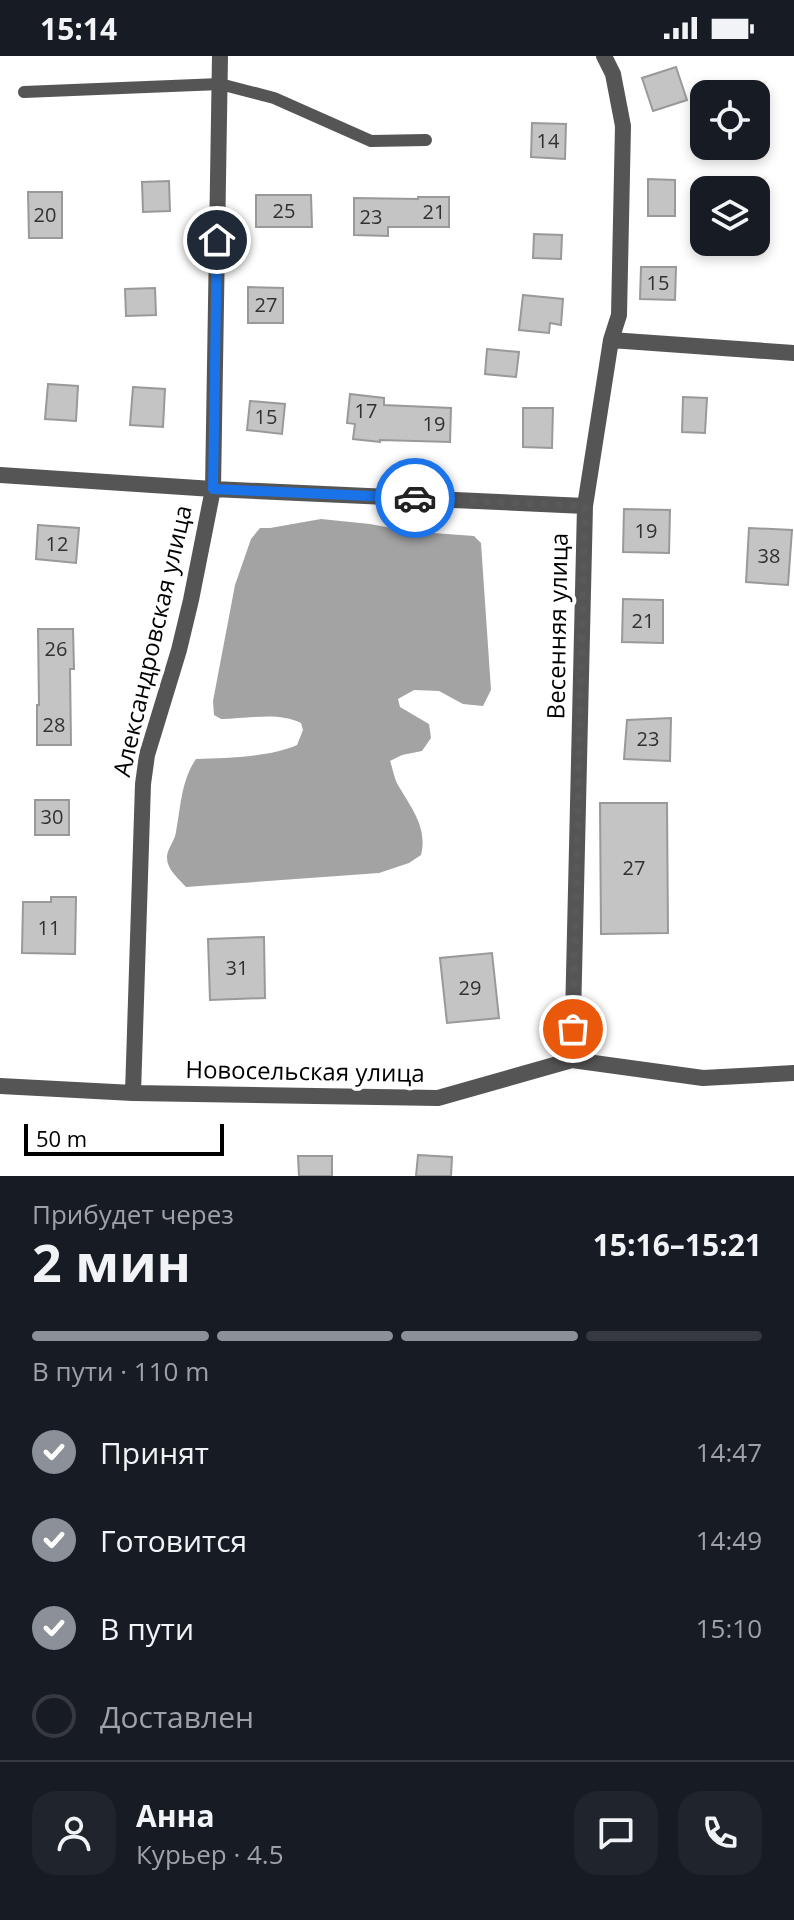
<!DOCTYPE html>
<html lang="ru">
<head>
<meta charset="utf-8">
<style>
	body { margin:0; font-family:"Open Sans",sans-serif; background:#20242c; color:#f1f3f6; height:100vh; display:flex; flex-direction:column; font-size:30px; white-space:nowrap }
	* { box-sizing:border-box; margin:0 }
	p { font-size:26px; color:#9ea1a6 }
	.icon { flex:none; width:44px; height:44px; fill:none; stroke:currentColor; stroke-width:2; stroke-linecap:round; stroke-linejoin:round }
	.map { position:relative; height:1120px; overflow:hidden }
	.panel { display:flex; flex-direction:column; background:#171b24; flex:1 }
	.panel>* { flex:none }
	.tools { position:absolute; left:690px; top:24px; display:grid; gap:16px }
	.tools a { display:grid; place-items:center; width:80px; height:80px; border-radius:16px; background:#171b24; box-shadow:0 4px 12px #0003; font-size:40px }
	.scale { position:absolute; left:24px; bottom:20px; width:200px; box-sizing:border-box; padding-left:8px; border:4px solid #000; border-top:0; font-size:22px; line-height:28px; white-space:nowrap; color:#000; -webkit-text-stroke:6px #fff; paint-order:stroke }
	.pin { position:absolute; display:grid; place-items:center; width:68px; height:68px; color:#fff; margin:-34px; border:4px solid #fff; border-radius:50%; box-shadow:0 2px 8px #0007 }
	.courier { position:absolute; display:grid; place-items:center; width:80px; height:80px; margin:-40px; border:6px solid #1a73e8; border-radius:50%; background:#fff; color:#222; box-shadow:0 2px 10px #0007 }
	.summary em { font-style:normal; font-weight:700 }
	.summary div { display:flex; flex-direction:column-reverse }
	.summary { display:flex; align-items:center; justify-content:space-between; height:136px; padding:0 32px }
	h1 { font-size:52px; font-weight:700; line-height:60px }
	.bar { display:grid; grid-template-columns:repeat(4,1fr); gap:12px 8px; align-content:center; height:96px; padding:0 32px }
	.bar i { height:10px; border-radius:6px; background:#363941 }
	.bar .active { background:#8c9099 }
	.bar p { grid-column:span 4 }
	.line { display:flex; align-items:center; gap:20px; padding:0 32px; border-top:2px solid #363941 }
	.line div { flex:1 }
	.round { display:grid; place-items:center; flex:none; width:84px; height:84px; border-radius:24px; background:#20242c }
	ol { padding:0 32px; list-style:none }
	li { display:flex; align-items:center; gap:24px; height:88px }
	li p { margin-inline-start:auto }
	li .icon { padding:8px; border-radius:50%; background:#8c9099; color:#fff; stroke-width:4 }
	li:last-child { color:#9ea1a6 }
	li i { width:44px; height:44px; border:4px solid #363941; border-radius:50% }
	.status { display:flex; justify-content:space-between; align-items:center; height:56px; padding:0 40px; background:#171b24; direction:ltr }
	.status svg { height:22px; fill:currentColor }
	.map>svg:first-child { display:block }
</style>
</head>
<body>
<div class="status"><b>15:14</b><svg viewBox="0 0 49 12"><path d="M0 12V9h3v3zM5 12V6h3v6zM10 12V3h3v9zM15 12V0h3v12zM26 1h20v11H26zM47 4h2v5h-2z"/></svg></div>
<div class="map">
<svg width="794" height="1120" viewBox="0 0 794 1120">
	<rect width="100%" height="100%" fill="#fff"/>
	<path fill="#a3a3a3" d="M321,463l49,5 37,7 67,5 7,7 10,147 -8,16 -20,-2 -24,-13 -25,-1 -16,9 2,8 29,17 2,14 -9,13 -20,4 -12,6c3,8 4,17 8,24 13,23 30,42 23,70l-12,8 -30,10 -193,14c-8,-9 -20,-18 -19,-31 1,-8 8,-16 9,-24 5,-26 5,-51 20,-73 29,-1 75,-2 101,-14l6,-15 -2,-7c-23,-12 -54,-4 -80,-4l-7,-4 -1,-14 22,-116 16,-46 9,-11h10z"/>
	<path fill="#c4c4c4" stroke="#999" stroke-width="2" d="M676,11l11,33 -34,11 -11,-33z
		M532,67l34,1 -1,35 -34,-2z
		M648,123l27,1v36h-27z
		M169,125l1,30 -27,1 -1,-30z
		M28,136h34v46h-33z
		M256,139h55l1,32h-56z
		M418,141h31v30h-61v9l-34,-1v-37l64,1z
		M534,178l28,1 -1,24 -28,-1z
		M641,211h35l-1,33 -35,-1z
		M248,231l35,1v35h-35z
		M155,232l1,27 -30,1 -1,-27z
		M523,239l40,4 -2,26 -11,-2 -1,10 -30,-3z
		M487,293l32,3 -3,25 -31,-3z
		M48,328l30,2 -2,35 -31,-2z
		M133,331l32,2 -2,38 -33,-2z
		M350,338l34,4v7l67,3 -1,34 -70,-2v2l-27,-3 2,-15 -8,-1z
		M683,341l24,1 -2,35 -23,-1z
		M250,345l35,3 -3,30 -35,-4z
		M523,352h30l-1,40 -29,-1z
		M624,453l46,1 -1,43 -46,-1z
		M38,469l41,3 -3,35 -40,-4z
		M749,472l43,2 -4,55 -42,-3z
		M623,543l40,1v43l-41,-1z
		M38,573h35l1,40h-4l1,76h-34v-40h2z
		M671,662l-1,43 -46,-2 3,-39z
		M35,744h34v35h-34z
		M600,747h67l1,130 -67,1z
		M51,841h25l-1,57 -53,-1 1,-51h28z
		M264,881l1,61 -55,2 -2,-61z
		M492,897l7,65 -52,5 -7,-65z
		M418,1099l34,2 -1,19h-35z
		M298,1100h34v20h-33z"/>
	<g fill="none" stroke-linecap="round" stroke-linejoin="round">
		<path stroke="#555" stroke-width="12" d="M24,36l196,-8 54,14 97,43 55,-1"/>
		<path stroke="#555" stroke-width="16" d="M611,284l183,13
			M0,419l213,14 372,17
			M572,1004l13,-554 26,-166 8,-25 4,-189 -10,-52 -9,-18
			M0,1030l133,7 305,5 134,-38 131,18 91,-5
			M133,1037l10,-309 4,-29 32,-105 12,-50 22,-111 7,-433"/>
	</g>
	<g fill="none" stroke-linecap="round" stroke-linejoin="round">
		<path stroke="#595959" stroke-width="8" stroke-dasharray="0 14.4" d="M415,442l170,8 -12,523"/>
		<path stroke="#1a73e8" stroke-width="10" d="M217,184l-4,249 202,9"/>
	</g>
	<g text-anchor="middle" stroke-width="8" stroke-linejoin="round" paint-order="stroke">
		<g font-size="20" fill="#313131">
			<text x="548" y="92">14</text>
			<text x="284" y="162">25</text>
			<text x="434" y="163">21</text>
			<text x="45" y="166">20</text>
			<text x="371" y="168">23</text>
			<text x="658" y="234">15</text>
			<text x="266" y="256">27</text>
			<text x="366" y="362">17</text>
			<text x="266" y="368">15</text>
			<text x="434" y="375">19</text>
			<text x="646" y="482">19</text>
			<text x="57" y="495">12</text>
			<text x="769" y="507">38</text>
			<text x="643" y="572">21</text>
			<text x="56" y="600">26</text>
			<text x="54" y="676">28</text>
			<text x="648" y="690">23</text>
			<text x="52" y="768">30</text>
			<text x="634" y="819">27</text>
			<text x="49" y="879">11</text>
			<text x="237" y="919">31</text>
			<text x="470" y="939">29</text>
		</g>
		<g font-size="24" fill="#000" stroke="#fff">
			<text transform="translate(558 570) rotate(-89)" y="8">Весенняя улица</text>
			<text transform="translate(153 585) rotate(-77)" y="8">Александровская улица</text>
			<text transform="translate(305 1016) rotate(1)" y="8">Новосельская улица</text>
		</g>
	</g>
</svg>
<div class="tools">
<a><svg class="icon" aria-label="locate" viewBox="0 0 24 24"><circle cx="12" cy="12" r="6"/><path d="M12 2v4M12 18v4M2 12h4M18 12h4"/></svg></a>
<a><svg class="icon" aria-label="layers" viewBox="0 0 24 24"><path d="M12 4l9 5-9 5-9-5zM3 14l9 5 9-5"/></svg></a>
</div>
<div class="scale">50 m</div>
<div class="pin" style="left:573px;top:973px;background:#ea580c"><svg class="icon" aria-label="bag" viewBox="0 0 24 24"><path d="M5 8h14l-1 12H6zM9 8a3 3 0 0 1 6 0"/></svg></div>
<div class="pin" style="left:217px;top:184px;background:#1f2937"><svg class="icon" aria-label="home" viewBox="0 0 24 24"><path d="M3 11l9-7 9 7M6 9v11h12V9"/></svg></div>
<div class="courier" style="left:415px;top:442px"><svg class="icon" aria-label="car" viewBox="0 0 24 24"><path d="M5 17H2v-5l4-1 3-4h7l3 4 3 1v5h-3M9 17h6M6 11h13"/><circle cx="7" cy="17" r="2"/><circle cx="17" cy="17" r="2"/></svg></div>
</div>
<section class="panel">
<div class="summary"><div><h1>2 мин</h1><p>Прибудет через</p></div><em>15:16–15:21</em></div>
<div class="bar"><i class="active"></i><i class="active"></i><i class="active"></i><i></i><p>В пути · 110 m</p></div>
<ol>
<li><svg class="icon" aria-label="check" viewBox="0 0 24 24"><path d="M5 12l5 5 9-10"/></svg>Принят<p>14:47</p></li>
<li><svg class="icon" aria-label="check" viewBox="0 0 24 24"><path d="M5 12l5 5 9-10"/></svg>Готовится<p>14:49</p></li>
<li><svg class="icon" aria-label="check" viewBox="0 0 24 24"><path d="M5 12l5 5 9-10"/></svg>В пути<p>15:10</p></li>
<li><i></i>Доставлен</li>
</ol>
<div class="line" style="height:144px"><a class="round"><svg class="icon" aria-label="person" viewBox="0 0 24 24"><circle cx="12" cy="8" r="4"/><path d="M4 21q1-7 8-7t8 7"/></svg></a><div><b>Анна</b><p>Курьер · 4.5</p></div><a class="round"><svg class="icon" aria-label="chat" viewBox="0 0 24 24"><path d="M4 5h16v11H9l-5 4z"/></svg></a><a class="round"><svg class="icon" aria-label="phone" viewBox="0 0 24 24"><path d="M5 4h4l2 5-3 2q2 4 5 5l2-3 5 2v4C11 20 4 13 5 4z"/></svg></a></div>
</section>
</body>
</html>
